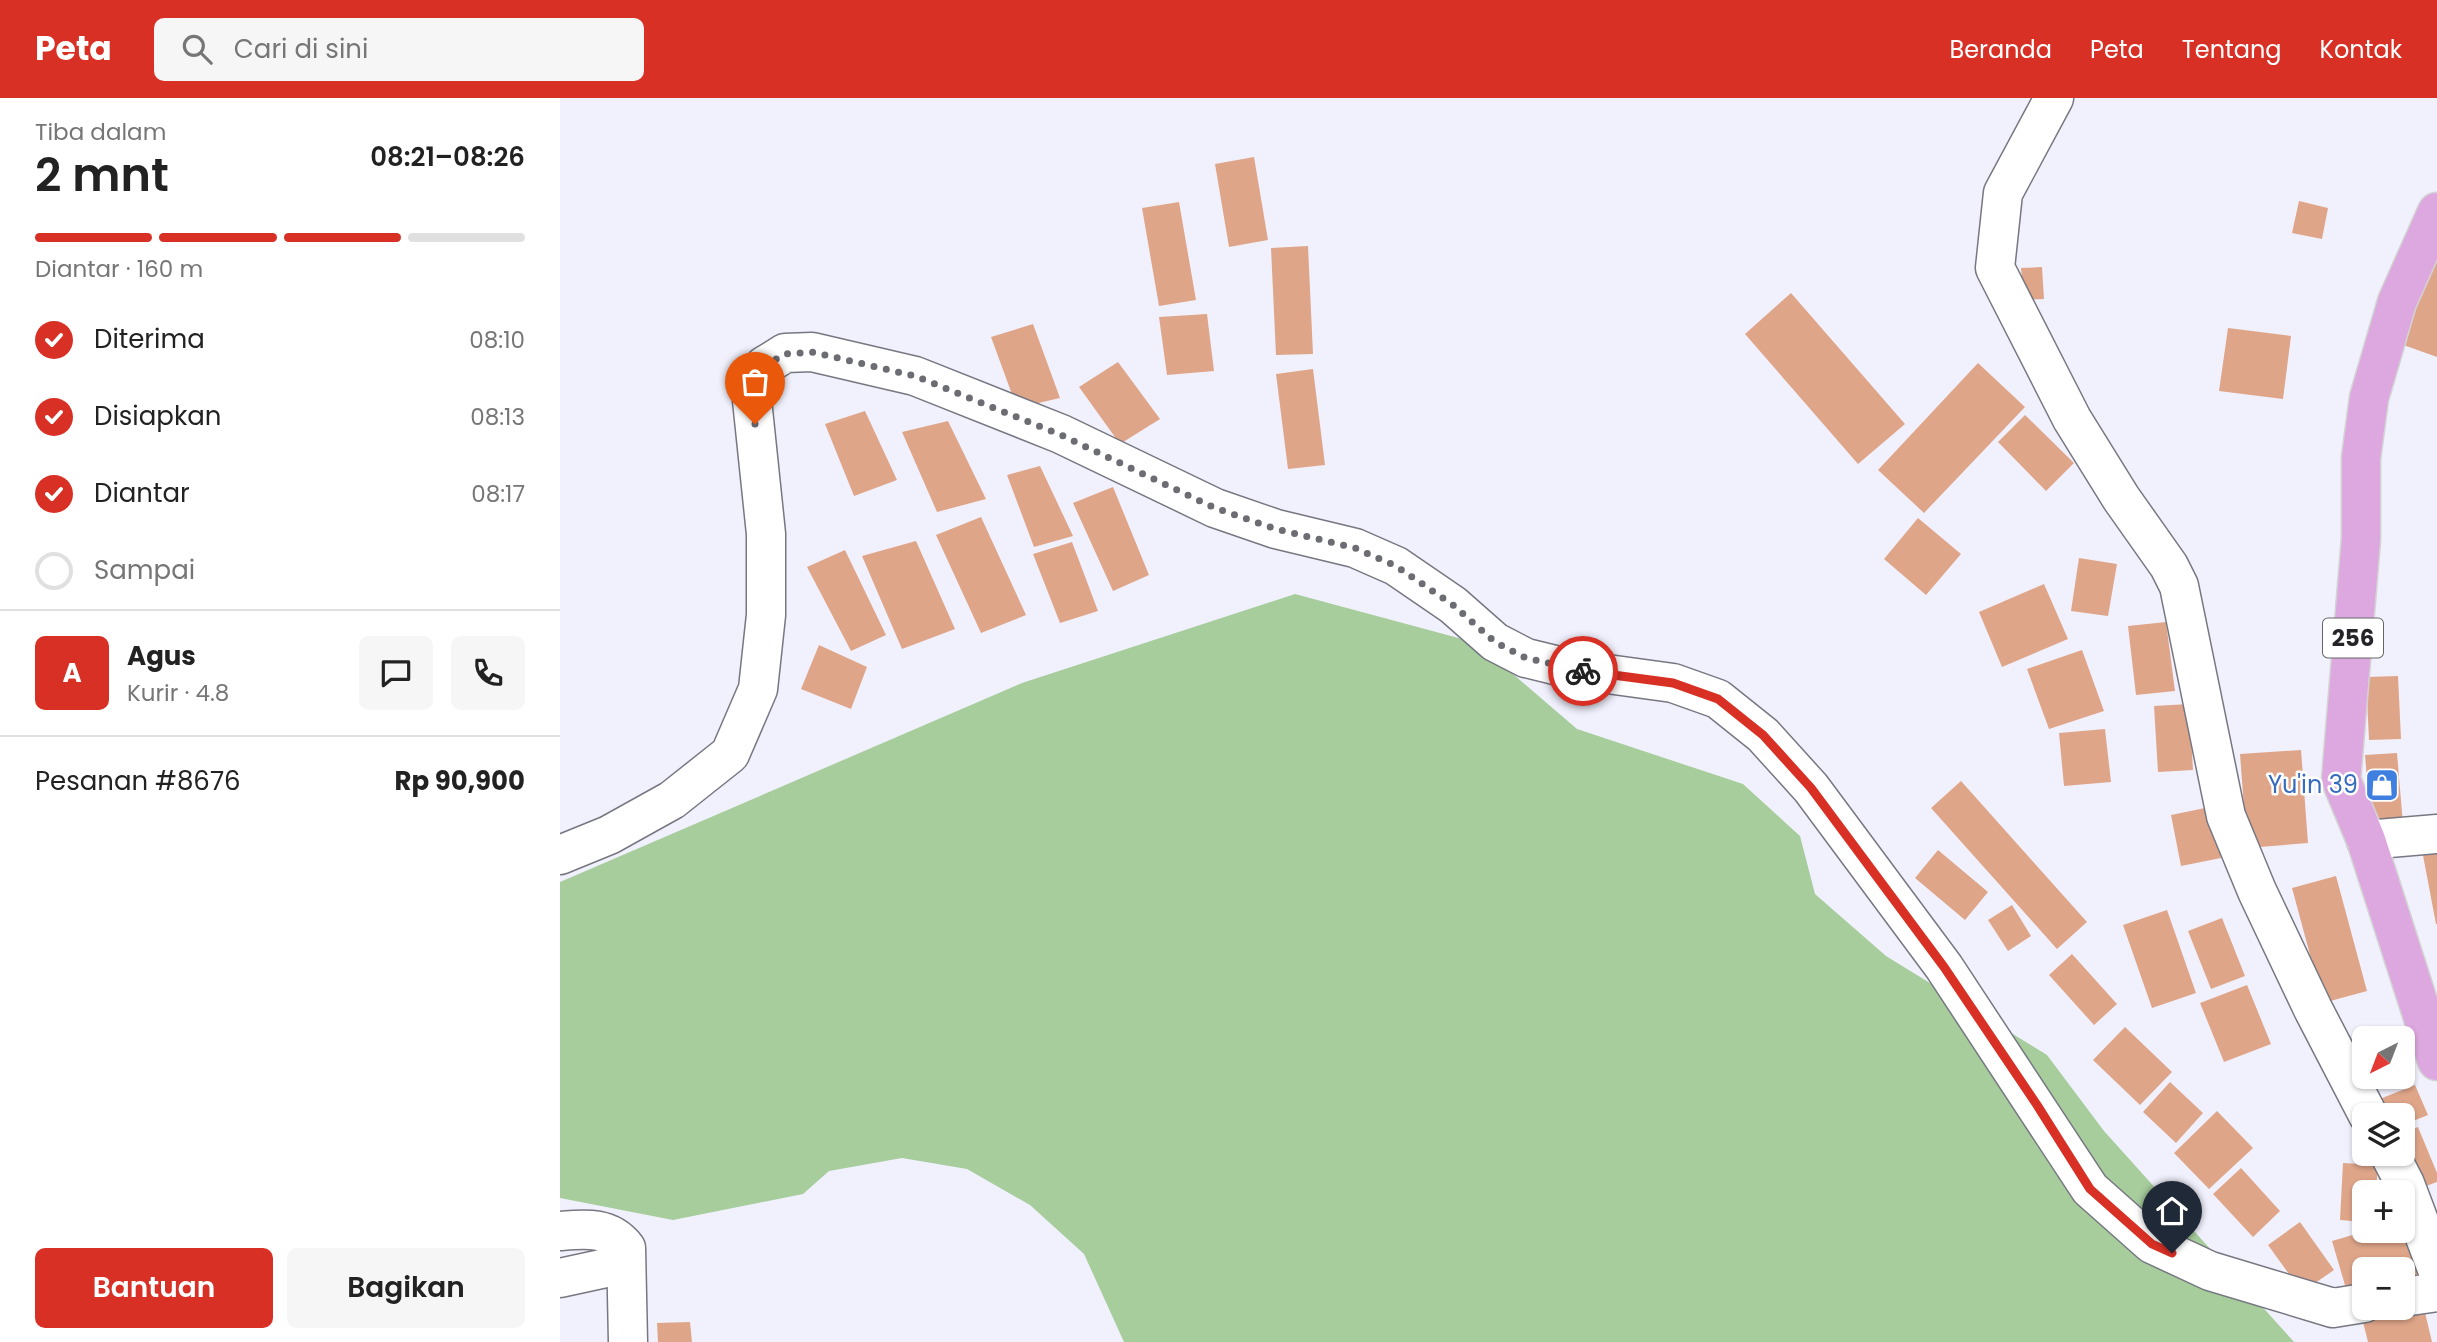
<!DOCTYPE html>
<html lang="id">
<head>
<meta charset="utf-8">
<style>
	body { margin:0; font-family:Poppins,sans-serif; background:#f6f6f6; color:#222; height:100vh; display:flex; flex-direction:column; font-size:26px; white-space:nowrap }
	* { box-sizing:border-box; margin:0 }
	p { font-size:23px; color:#767676 }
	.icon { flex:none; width:38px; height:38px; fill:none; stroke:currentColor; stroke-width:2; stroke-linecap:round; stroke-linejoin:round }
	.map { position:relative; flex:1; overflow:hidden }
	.panel { display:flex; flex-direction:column; background:#fff; width:560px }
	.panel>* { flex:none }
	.needle { width:46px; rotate:222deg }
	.buttons { position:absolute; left:1792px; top:928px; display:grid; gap:14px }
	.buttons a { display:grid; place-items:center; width:63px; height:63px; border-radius:10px; background:#fff; box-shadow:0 2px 5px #0004; font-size:35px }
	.pin { position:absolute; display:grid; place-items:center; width:60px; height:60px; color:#fff; margin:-72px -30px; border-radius:50% 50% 50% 0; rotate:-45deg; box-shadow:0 0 7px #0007 }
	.pin .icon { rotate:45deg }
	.courier { position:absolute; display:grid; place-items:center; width:70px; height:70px; margin:-35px; border:5px solid #d93025; border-radius:50%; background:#fff; color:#222; box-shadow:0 2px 9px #0007 }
	.headline em { font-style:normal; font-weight:600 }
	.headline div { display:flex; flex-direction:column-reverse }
	.headline { display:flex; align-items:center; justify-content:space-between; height:119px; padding:0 35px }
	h1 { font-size:46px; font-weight:600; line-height:52px }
	.bar { display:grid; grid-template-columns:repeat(4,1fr); gap:10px 7px; align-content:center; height:84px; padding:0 35px }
	.bar i { height:9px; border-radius:5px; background:#e0e0e0 }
	.bar .active { background:#d93025 }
	.bar p { grid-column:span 4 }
	.line { display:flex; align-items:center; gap:18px; padding:0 35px; border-top:2px solid #e0e0e0 }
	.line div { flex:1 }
	.round { display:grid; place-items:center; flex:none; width:74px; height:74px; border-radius:10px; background:#f6f6f6 }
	ol { padding:0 35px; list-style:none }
	li { display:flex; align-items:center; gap:21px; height:77px }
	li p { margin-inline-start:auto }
	li .icon { padding:7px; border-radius:50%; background:#d93025; color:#fff; stroke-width:4 }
	li:last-child { color:#767676 }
	li i { width:38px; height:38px; border:4px solid #e0e0e0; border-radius:50% }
	.action { display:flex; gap:14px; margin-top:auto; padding:14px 35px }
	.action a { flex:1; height:80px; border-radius:10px; background:#d93025; color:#fff; font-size:28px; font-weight:600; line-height:80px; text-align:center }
	.action a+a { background:#f6f6f6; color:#222 }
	header { display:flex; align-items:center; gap:42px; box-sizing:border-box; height:98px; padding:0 35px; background:#d93025; color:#fff }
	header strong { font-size:33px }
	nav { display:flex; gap:38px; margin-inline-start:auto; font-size:24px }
	.search { width:490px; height:63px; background:#f6f6f6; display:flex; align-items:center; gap:18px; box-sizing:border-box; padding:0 24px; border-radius:10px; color:#767676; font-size:26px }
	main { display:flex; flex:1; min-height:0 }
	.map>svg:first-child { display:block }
</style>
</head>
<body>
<header>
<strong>Peta</strong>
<div class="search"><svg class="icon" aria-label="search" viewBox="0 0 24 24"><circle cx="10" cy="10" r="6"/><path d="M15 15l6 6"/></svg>Cari di sini</div>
<nav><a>Beranda</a><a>Peta</a><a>Tentang</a><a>Kontak</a></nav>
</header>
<main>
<section class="panel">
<div class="headline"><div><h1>2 mnt</h1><p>Tiba dalam</p></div><em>08:21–08:26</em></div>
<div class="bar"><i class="active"></i><i class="active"></i><i class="active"></i><i></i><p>Diantar · 160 m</p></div>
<ol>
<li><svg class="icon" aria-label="check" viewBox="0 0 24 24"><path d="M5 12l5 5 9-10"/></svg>Diterima<p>08:10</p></li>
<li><svg class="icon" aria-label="check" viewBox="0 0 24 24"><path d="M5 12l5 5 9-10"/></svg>Disiapkan<p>08:13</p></li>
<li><svg class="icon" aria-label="check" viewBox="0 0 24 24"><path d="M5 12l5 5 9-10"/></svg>Diantar<p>08:17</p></li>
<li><i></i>Sampai</li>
</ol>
<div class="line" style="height:126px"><b class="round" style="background:#d93025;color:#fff">A</b><div><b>Agus</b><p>Kurir · 4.8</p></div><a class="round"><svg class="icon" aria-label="chat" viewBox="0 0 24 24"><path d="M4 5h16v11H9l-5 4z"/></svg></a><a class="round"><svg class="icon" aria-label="phone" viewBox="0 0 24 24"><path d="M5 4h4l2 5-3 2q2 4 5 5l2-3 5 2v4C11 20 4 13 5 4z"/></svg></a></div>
<div class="line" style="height:91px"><div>Pesanan #8676</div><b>Rp 90,900</b></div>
<div class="action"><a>Bantuan</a><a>Bagikan</a></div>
</section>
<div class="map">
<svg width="1877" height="1244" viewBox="0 0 1877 1244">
	<rect width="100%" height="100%" fill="#f1f1fd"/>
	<path fill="#a7cd9d" d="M735,496l182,49 100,86 166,55 57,52 15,58 71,62 161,99 57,76 190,211h-1170l-40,-88 -54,-49 -63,-36 -65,-11 -73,13 -26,23 -130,26 -113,-22v-316l462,-199z"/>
	<path fill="#dfa589" d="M694,59l14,83 -39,7 -14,-83z
		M1739,103l29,7 -6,31 -30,-6z
		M619,104l17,98 -37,6 -17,-98z
		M748,148l5,108 -37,1 -5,-107z
		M1877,148v111l-42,-15z
		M1482,169l2,32 -20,1 -3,-32z
		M1231,195l114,131 -47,40 -113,-130z
		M647,216l7,57 -47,4 -8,-58z
		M473,226l27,74 -43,10 -26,-71z
		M1668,230l63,8 -8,63 -64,-8z
		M558,264l42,57 -40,25 -41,-57z
		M1418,265l47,44 -101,106 -46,-43z
		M753,271l12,96 -37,4 -12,-95z
		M305,313l32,69 -43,16 -29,-72z
		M1465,317l49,48 -28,28 -48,-49z
		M388,323l38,78 -49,13 -35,-80z
		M480,368l33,70 -39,11 -27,-72z
		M553,389l36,88 -36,16 -40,-88z
		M421,419l45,98 -45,18 -45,-98z
		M1358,420l43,36 -35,41 -42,-36z
		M356,443l39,88 -53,20 -40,-93z
		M512,444l26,69 -38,12 -27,-69z
		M285,452l41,85 -35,16 -44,-84z
		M1519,460l38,6 -9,52 -37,-5z
		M1484,486l24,55 -66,28 -23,-55z
		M1606,524l9,69 -39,4 -8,-69z
		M259,547l48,22 -16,42 -50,-20z
		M1522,552l22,61 -55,18 -22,-60z
		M1838,578l3,63 -32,1 -3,-63z
		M1629,606l4,66 -35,2 -4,-66z
		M1545,631l6,53 -47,4 -5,-53z
		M1741,652l7,93 -61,5 -7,-94z
		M1837,655l6,71 -32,3 -6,-72z
		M1401,683l126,141 -30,27 -126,-141z
		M1650,709l11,51 -40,8 -10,-51z
		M1877,749v77h-1l-14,-74z
		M1378,752l50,42 -23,28 -50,-42z
		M1776,778l31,115 -44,12 -31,-115z
		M1452,807l19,31 -23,15 -20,-31z
		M1607,812l29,83 -44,15 -29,-83z
		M1662,820l23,58 -34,13 -23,-58z
		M1512,856l45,50 -23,21 -45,-50z
		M1687,887l24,59 -47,18 -24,-59z
		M1565,929l47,45 -32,33 -47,-45z
		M1610,984l33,31 -27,30 -33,-31z
		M1855,987l13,30 -25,10v-10h-26l-5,-13z
		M1657,1013l36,37 -44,41 -35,-36z
		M1858,1029l19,46v9l-19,7 -15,-37v-19z
		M1783,1065l35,2 -2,27h-12v30l-24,-2z
		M1681,1070l39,43 -27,26 -40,-43z
		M1740,1124l34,48 -32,22 -34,-47z
		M1810,1132h33l27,49 -27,8v-18h-39v18l-17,5 -15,-51z
		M1863,1206l9,38h-64l-6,-24z
		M130,1224l2,20h-34l-1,-19z"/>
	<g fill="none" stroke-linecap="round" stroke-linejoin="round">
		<g stroke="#777782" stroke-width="41">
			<path id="street" d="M1494,0l-51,95 -8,75 77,151 49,79 48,68 10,20 47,230 31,75 56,118 55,106
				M1806,742l71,-6
				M0,757l49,-20 63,-35 58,-46 28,-65 8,-74v-81l-14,-134 3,-20 9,-14 21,-13 27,-1 103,24 146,58 154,74 61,21 79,19 41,18 57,39 42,37 31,16 45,11 102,14 45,16 45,36 48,53 133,179 146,222 62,55 58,27 123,37 31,-5
				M1829,1055l16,31 32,85
				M0,1133c25,-2 49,-5 66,17l2,94
				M0,1180l46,-10 18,-11
				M1843,1199l34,-5"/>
		</g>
		<g stroke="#d3d3d4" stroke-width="41">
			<path id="primary" d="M1877,114l-40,90 -28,96 -8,60v81l-20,241 25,60 71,221"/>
		</g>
		<use href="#street" stroke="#fff" stroke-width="38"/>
		<use href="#primary" stroke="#dda7df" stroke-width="38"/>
	</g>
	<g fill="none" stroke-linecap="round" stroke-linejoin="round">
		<path stroke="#6c6c73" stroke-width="7" stroke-dasharray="0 12.6" d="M195,326l-3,-24 2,-20 10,-14 21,-12 27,-2 103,24 146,59 154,73 61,21 79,19 41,18 57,39 42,37 31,16 57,13"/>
		<path stroke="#d93025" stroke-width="9" d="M1023,573l90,12 45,16 45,36 48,53 133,179 93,138 53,84 62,55 20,9"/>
	</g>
	<defs>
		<g id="shop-square" transform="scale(1.75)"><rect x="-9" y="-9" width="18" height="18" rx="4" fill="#3f7fe0" stroke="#fff"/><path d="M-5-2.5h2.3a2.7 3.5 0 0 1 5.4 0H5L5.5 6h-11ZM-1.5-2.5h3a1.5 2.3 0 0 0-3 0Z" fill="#fff"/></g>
	</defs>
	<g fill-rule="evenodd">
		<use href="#shop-square" x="1822" y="687"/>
	</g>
	<g text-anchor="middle" stroke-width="5" stroke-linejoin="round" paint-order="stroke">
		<rect fill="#fff" stroke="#666669" stroke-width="2" x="1763" y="520.5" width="60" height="39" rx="5"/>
		<g font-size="23" font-weight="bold" fill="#242429">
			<text x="1793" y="548">256</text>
		</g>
		<g font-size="24" fill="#366cbe" stroke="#fff" text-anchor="end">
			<text x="1798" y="695">Yu'in 39</text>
		</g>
	</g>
</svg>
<div class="buttons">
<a><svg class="needle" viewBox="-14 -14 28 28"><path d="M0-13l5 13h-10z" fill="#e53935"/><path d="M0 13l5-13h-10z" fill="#767676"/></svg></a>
<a><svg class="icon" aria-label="layers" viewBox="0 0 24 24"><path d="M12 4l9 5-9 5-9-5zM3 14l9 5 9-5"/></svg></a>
<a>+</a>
<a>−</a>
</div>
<div class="pin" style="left:195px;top:326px;background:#ea580c"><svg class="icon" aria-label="bag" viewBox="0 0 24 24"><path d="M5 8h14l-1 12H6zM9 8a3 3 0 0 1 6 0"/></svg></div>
<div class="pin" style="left:1612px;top:1155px;background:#1f2937"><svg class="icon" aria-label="home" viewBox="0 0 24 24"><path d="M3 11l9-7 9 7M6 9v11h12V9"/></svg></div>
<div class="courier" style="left:1023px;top:573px"><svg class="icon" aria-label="bike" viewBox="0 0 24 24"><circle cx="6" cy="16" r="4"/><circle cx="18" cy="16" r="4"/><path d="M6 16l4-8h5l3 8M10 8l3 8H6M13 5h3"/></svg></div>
</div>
</main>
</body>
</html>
